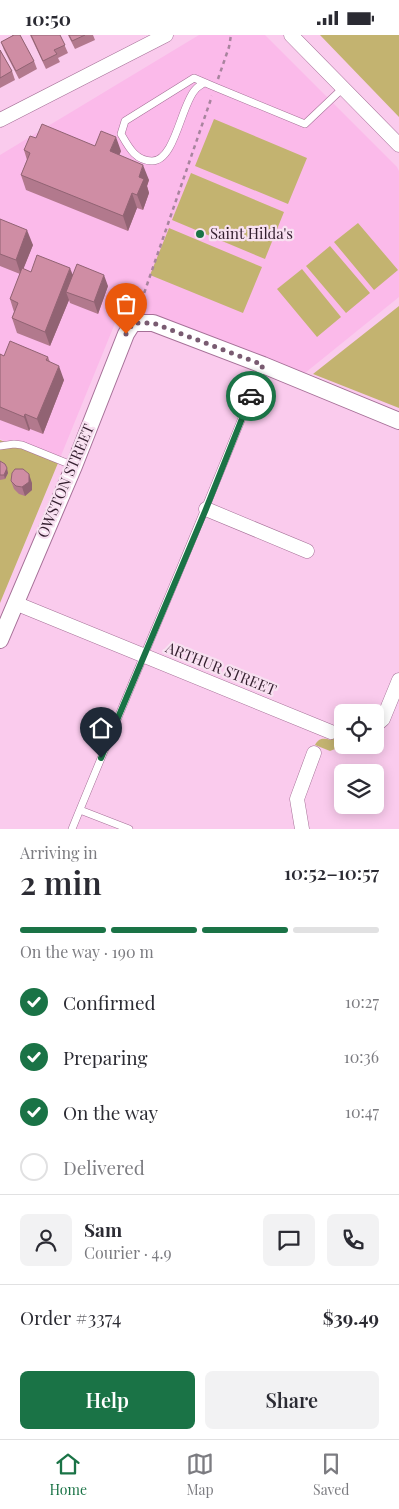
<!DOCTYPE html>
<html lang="en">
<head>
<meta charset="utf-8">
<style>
	body { margin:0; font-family:"Playfair Display",serif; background:#f2f2f3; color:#2b2b33; height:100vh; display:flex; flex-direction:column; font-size:19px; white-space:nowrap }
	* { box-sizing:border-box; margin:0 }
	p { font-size:16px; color:#7c7c81 }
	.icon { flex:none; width:28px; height:28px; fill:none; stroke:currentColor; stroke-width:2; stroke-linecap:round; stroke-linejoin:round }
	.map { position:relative; height:794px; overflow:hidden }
	.details { display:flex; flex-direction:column; background:#fff; flex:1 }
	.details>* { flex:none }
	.fabs { position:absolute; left:334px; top:669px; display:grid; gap:10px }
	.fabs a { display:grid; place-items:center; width:50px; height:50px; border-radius:8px; background:#fff; box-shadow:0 2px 12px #0003; font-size:25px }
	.pin { position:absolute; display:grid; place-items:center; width:42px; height:42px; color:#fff; margin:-51px -21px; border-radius:50% 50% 50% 0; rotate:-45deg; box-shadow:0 0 5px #0007 }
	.pin .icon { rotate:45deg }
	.courier { position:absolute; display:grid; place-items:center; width:50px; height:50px; margin:-25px; border:4px solid #1a7346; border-radius:50%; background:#fff; color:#222; box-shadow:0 1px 6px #0007 }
	.overview em { font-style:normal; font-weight:600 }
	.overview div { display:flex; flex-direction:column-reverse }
	.overview { display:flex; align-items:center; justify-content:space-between; height:85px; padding:0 20px }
	h1 { font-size:32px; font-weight:600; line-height:38px }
	.bar { display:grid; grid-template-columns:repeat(4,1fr); gap:8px 5px; align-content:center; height:60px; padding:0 20px }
	.bar i { height:6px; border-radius:4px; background:#e1e1e2 }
	.bar .on { background:#1a7346 }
	.bar p { grid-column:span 4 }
	.line { display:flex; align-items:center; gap:12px; padding:0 20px; border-top:1px solid #e1e1e2 }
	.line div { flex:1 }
	.round { display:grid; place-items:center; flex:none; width:52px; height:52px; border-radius:8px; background:#f2f2f3 }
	ol { padding:0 20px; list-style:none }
	li { display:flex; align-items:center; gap:15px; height:55px }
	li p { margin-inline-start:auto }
	li .icon { padding:5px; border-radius:50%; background:#1a7346; color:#fff; stroke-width:4 }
	li:last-child { color:#7c7c81 }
	li i { width:28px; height:28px; border:2px solid #e1e1e2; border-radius:50% }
	.button { display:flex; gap:10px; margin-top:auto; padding:10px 20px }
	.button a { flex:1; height:58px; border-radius:8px; background:#1a7346; color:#fff; font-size:20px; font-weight:600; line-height:58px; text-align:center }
	.button a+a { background:#f2f2f3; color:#2b2b33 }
	.status { display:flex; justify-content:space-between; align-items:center; height:35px; padding:0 25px; background:#fff; direction:ltr }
	.status svg { height:14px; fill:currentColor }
	.tab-bar { display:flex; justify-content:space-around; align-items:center; height:70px; border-top:1px solid #e1e1e2; background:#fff; font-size:14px; color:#7c7c81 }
	.tab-bar a { display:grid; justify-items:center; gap:2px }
	.tab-bar .on { color:#1a7346 }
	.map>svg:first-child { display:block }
</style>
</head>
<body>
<div class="status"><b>10:50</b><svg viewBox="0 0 49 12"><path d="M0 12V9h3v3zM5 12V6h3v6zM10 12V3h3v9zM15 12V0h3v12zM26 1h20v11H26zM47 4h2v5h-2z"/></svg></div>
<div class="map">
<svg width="399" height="794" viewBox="0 0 399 794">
	<rect width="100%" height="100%" fill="#facbed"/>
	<path fill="#fbbaea" d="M199,0h66l132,132 2,4v126l-94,76 -183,-67 -64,157 -58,-24v-284z"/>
	<path fill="#c3b370" d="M320,0h79v82z
		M214,84l93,39 -19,46 -93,-38z
		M191,138l93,39 -19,47 -93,-39z
		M358,188l40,47 -24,20 -40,-48z
		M169,193l93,39 -19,46 -93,-38z
		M330,211l40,47 -24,20 -40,-47z
		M302,234l39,48 -24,20 -40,-48z
		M399,271v102l-86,-34z
		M0,405l58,23 -58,140z
		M335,692h7v18h3l-15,6 -15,-6c4,-7 8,-7 16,-5z"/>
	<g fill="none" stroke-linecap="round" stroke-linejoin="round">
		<g stroke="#a57097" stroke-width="8">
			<path id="service" d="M204,48c-3,2 -7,4 -9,7 -14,15 -20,71 -43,71 -17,0 -24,-15 -31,-27l4,-13 69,-43 21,9 90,37 38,-36
				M0,411l14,-2 8,1 52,21
				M80,775l49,19
				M72,794c63,-155 130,-308 191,-464"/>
		</g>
		<g stroke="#a57097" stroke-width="15">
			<path id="minor" d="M291,0l108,110
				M0,85l166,-85
				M206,474l101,42
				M15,568l316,129
				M375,691l8,-7 16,-39
				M302,794l-5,-30 17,-46"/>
		</g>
		<g stroke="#a57097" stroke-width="18">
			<path id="tertiary" d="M0,605l74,-174 52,-132 7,-11h20l110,42 136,56"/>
		</g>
		<path stroke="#a8849e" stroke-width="2.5" stroke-dasharray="4 4" stroke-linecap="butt" d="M218,44l11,-32 2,-12
			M139,273l73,-212"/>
		<use href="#service" stroke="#fff" stroke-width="7"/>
		<use href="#minor" stroke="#fff" stroke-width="14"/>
		<use href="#tertiary" stroke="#fff" stroke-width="16"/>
	</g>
	<path fill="#b2798d" d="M12,0h8l14,26 3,8 -18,10 -15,-29 -3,-8 11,-6z
		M30,0h30l8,18 -10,5 2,4 -14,7z
		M68,0h25l2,5 -20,9z
		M0,15l12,21 3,9 -15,8z
		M36,103l59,8 26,5 -2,4 30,25 -2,6 2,7 -6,17 -6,-2 -9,23 -102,-41 -5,-15 6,-15 -3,-10z
		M0,184l33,26 -10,24 8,3 42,2 35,12 -10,28 -28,-11 -1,-3 -19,46 -33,-13 -5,-15 2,-6 -4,-13 10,-25 -20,-8z
		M0,319l4,2 44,1 2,5 14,18 -21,54 -13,-5 -1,2 -29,-11z
		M0,426l8,12 -3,6 -5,1z
		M11,446l21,2v7l-7,6 -6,-2 -5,-5z"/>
	<path fill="#916373" d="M116,102l5,14 -6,15 -5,-15z
		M143,130l6,15 -2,6 2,7 -6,17 -6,-15 2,-18z
		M132,158l5,15 -9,23 -5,-15z
		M27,195l6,15 -12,30 -5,-15z
		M70,233l6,15 -10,9 3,8 -19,46 -5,-14z
		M104,240l4,11 -10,28 -4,-12z
		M59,331l5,14 -21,54 -6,-15z
		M25,379l5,15 -1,2 -5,-14z
		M7,433l1,5 -3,6 -1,-4z
		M29,439l3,9v7l-7,6 -3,-9z"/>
	<path fill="#cf8da4" stroke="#916373" d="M14,0h6l14,26 -18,10 -15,-29z
		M31,0h29l5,10 -11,5 3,4 -14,7z
		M69,0h16l-13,6z
		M0,15l12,21 -12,7z
		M42,89l53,22 6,-15 15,6 -6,14 33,14 -4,12 5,2 -7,16 -5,-2 -9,23 -102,-41 9,-22 -6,-3 6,-14 6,2z
		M0,184l27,11 -11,30 -16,-6z
		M37,220l33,13 -25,64 -33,-14 6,-15 -8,-4 12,-31 9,4z
		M77,229l27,11 -10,27 -28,-10z
		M10,306l38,16 -2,3 13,6 -22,53 -12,-5 -1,3 -24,-10v-53l4,2z
		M0,426l5,3 2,4 -3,7h-4z
		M15,434h8l6,5v8l-7,5 -6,-1 -5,-5 1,-8z"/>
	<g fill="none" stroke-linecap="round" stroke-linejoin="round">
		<path stroke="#795b71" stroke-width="5" stroke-dasharray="0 9" d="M126,299l7,-11h20l110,42 -12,31"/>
		<path stroke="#1a7346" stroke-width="6" d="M101,723l105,-249 45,-113"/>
	</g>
	<circle fill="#1a7346" stroke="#f8e1f1" stroke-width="2" cx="200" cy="199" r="5"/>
	<g text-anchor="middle" stroke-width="4.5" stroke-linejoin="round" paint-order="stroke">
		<g font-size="15" fill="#331e2e" stroke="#f8e1f1" text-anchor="start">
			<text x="210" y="204">Saint Hilda's</text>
		</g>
		<g font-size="15" fill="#331e2e" stroke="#f8e1f1">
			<text transform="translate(66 446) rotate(-67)" y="5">OWSTON STREET</text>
			<text transform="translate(221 634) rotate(22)" y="5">ARTHUR STREET</text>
		</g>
	</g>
</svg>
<div class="fabs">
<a><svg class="icon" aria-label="locate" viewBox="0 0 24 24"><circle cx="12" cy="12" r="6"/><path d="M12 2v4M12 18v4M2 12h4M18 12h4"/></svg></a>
<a><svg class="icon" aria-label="layers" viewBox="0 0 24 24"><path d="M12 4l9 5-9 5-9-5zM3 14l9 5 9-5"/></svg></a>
</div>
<div class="pin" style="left:126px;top:299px;background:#ea580c"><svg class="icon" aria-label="bag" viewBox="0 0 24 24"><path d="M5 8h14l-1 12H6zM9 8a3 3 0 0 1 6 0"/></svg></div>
<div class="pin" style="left:101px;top:723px;background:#1f2937"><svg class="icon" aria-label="home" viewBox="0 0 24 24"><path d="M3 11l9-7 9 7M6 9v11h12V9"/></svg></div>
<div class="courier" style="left:251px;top:361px"><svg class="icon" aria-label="car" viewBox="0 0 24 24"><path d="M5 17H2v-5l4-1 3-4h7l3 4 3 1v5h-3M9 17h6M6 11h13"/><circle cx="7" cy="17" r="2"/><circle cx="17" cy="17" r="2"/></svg></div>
</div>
<section class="details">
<div class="overview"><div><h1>2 min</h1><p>Arriving in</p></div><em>10:52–10:57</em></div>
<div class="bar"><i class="on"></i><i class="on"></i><i class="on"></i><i></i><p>On the way · 190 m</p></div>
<ol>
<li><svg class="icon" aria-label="check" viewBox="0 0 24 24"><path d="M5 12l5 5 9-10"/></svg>Confirmed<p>10:27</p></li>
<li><svg class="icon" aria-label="check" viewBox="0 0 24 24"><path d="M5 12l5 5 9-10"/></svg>Preparing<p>10:36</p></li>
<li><svg class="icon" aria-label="check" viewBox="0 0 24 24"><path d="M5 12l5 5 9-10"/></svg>On the way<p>10:47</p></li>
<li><i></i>Delivered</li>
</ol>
<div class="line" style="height:90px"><a class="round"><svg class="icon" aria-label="person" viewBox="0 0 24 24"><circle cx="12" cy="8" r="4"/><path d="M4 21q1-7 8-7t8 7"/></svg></a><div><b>Sam</b><p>Courier · 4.9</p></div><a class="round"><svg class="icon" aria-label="chat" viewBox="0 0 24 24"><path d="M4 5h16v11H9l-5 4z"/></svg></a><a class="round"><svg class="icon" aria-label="phone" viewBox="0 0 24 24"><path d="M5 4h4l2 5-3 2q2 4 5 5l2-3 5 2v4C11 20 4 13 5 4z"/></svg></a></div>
<div class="line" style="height:65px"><div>Order #3374</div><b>$39.49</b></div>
<div class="button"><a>Help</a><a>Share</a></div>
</section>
<nav class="tab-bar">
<a class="on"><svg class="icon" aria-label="home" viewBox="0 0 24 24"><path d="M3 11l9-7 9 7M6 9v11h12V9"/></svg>Home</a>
<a><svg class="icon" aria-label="map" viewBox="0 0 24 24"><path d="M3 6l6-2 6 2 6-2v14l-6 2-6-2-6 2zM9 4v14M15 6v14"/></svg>Map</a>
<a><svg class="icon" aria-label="saved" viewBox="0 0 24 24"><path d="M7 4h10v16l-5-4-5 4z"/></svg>Saved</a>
</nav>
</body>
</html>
